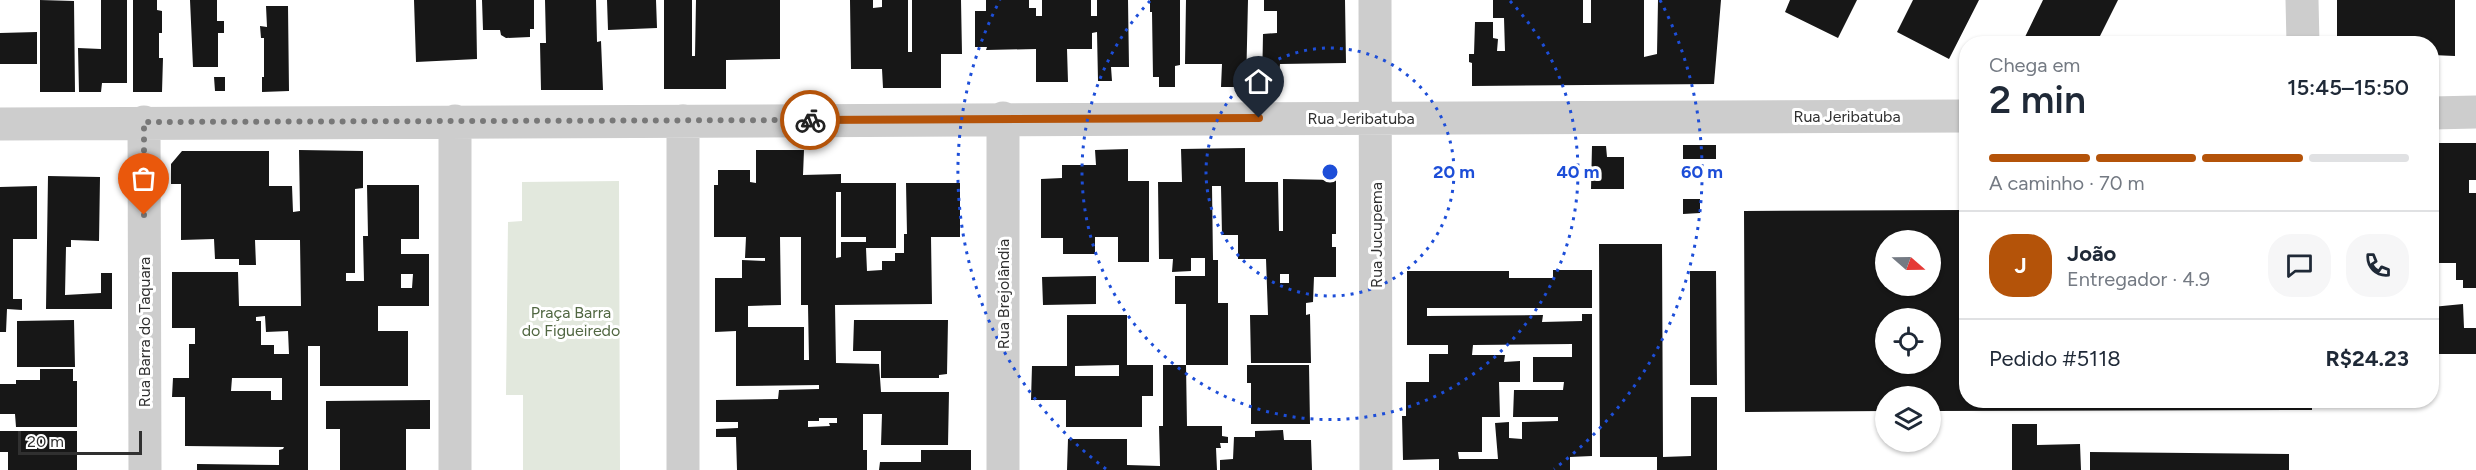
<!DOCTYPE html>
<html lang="pt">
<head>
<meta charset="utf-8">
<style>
	body { margin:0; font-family:Figtree,sans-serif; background:#f6f6f7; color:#1f2937; height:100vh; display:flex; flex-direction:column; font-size:22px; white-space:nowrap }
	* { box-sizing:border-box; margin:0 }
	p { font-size:20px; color:#747a83 }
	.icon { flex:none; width:33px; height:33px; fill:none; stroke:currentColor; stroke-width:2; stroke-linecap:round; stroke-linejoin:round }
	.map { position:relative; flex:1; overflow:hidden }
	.side { position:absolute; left:1959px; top:36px; width:480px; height:372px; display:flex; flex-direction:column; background:#fff; border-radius:24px; box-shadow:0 2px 4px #0004 }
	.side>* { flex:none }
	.needle { width:39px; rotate:110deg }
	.buttons { position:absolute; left:1875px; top:230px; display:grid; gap:12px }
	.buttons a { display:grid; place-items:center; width:66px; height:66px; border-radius:50%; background:#fff; box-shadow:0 2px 4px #0004; font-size:30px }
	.scale { position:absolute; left:18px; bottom:15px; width:124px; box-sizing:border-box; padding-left:6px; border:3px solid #303030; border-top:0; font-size:16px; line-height:21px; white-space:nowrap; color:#303030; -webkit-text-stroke:4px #fff; paint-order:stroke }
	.pin { position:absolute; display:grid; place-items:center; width:51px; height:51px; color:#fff; margin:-62px -26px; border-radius:50% 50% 50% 0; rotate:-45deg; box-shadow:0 0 6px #0007 }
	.pin .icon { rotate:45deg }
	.courier { position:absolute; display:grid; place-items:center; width:60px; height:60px; margin:-30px; border:4px solid #b45309; border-radius:50%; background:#fff; color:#222; box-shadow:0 2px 8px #0007 }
	.headline em { font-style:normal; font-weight:600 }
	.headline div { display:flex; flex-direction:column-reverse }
	.headline { display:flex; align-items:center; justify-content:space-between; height:102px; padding:0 30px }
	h1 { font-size:39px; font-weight:600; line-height:45px }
	.bar { display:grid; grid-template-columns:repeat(4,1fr); gap:9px 6px; align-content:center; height:72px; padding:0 30px }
	.bar i { height:8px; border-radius:4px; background:#e0e1e3 }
	.bar .current { background:#b45309 }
	.bar p { grid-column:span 4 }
	.line { display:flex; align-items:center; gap:15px; padding:0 30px; border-top:2px solid #e0e1e3 }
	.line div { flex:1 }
	.round { display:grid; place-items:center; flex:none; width:63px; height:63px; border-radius:24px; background:#f6f6f7 }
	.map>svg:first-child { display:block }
</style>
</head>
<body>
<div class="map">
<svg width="2476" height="470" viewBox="0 0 2476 470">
	<rect width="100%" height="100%" fill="#fff"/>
	<path fill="#e2e8dd" d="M619,181l1,289h-97v-75h-17l2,-173 14,-1v-39z"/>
	<path fill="#171717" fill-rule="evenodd" d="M40,0l34,1 1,91h-35z
		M101,0h26v83h-25l-1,9h-22l-1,-44 23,1z
		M133,0h24v10l5,1v22h-3v25h4l-1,34h-29z
		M190,0h27v21h7v12h-6v34h-25z
		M414,0h62l1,59 -61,3z
		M482,0h52v29h-4v8l-24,1 -5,-3 -1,-5h-17z
		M545,0h51l1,42 4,-1 2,49h-62l-1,-47h6z
		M607,0h49l1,28 -49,2z
		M664,0h28v56h3l1,-56h84v59l-54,1v29h-62z
		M850,0h23v8l9,-1v-7h26v52h4v-52h49l1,54h-21v34h-58l-1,-19h-31z
		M986,0h43v8h7v8h6v-16h49v16h6v-16h31l1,67h-18l1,14h-14l-1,-49 -5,1v16h-25l1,33h-32v-33l-50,1 1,-3h-12v-36h11z
		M1150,0h30v65l-5,1v21h-16v-10h-6l-1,-65h-2z
		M1186,0h62l-2,87h-25l1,-23h-37z
		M1264,0h81l1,63 -66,1 -2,23h-16l1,-53 14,-1v-22h-13z
		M1493,0h90v23h8v-23h53v57l13,-3 1,-54h63l-7,84 -242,2v-23l-3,-1v-8h5l1,-32h18v16l5,1 -1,12h8l-1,-33h-11z
		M1790,0h67l-19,38 -53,-26z
		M1913,0h66l-30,59 -52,-27z
		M2043,0h75l-22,44h-59l-12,-7z
		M2337,0h118v56l-23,-1v-11h-95z
		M266,6h22l1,85 -27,1v-15h2v-39h-3l-1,-12 7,1z
		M37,32v32h-37v-31z
		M214,77h11v14h-10z
		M2437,143h39v37h-7v13h7v95h-13v-8h-7v-17h-19v-42h-5v-28h5z
		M1683,145h33v14h-33z
		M1592,146h14l1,11h17v32h-33z
		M1245,148v34h33l1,49h4v-52l53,1v54h-4v13h4v30h-22l-1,25 -7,1v12l4,-1 1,49h-60l-1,-48h18l-2,-56h-28v-24h-16l-1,-49h-9l1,74h5v43h10v62h-42v-61h-11v-28h30v-18h-14v13l-19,1 1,-13h-14l-1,-77h24l-1,-33zM1280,274h9v9h-9z
		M1128,149v32h21v81h-31v-25h-23v17h-32v-16h-22v-59l21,-1v-13h34l-1,-15z
		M299,150l64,1v37l-8,1v84h-9v8h18l-1,-45h5l-1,-51h52v54h-18v15h28v52h-51v25h30v55h-88v-40h-12v124h-111v-6l82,1v-15l4,-1 1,-2 -99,-1v-49h-13l1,-19h16v-34h6v-16h-23v-56h66l1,34h62l-1,-66h-45l1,25h-17v-6h-24l-1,-20 -33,1v-56h-10v-20l11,-13h87v35h23l1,26 7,-1zM401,274h12l-1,14h-11zM265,316l1,16 22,-1 1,23h-15v-9h-13v-24h-5v-4zM232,378h50v22h-11v-9h-40z
		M756,150h48l-1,25 38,-1v9h55v65h-30l1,23 15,-1v-9h13v-8h9v-19h3l-1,-51h54v54h-29l1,67 -97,1 1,58 43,1 2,28h68l-1,53h-67l1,-31h-19v36h4v20h-130l-1,-33h-20v-8l22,-1v-6h-22v-22l62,-1 1,-9 40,-1v-4l-83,1v-55l-21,1v-54h27v-18l23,1v-3h-20l1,-21h-32v-52h4v-15h32v12l6,1zM836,192h5v45h25v5h-25v15l-5,1zM780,237h21v68h7l1,55h-5v-33h-56v-21l33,-1zM819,418h18v5h-8l1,3 -22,1v-6h11z
		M48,176l52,1 -1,64 -28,-1v7h-5l-1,48 36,-2v-20h11v36h-66z
		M37,186v53h-24v60h9v11l-15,-1 -1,23h-6v-145z
		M1683,199h17v14l-17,1z
		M1966,210v190h346v10l-382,1v-15h-44v15l-141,1 -1,-201zM1886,240h44v45h-44zM1886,318h44v45h-44z
		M1599,244h63l1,213 28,-1v-59h26v73h-60v-13h-57z
		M1553,270h39v38h-165v8l116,-1 -1,7 40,-1v-7h10v142l-22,1v13h-131v-11l-36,1 -1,-44h4v-34h23v-28h19v-9h-41v-74h102v7h44zM1572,344v13h-39v25h31l-1,8h-49l-1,27h45v4l-36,1v17l-13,-1v-16l-14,1 3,36h-39l-1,-7h24v-35h18l-1,-35h21v-21l-16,1 1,-7h-33l1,-10z
		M1690,271h26l1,114h-27z
		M1096,276v28l-53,1 -1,-28z
		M2463,304l1,24h12v26h-44v-47z
		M1067,315h60v50h26v31h-11v31h-76v-27h-35l1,-34h35zM1119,365v11h-44v-10z
		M74,320l1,47h-58v-46z
		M854,320h94l-1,54 -8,1v3h-58v-27h-28z
		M1163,365h23l1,61h35v10l6,1v6h-8l1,5h-5l1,22h-150l1,-31h59v26l33,1 -1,-40h4z
		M1247,365h62l1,59h-59v-41h-4z
		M40,369h33v12h4v46h-61l-1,-13h-15v-30h16v-4h24z
		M430,400v29h-24v41h-66v-41h-14v-28z
		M2012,424h25v21l43,-1 1,26h-69z
		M1283,430l1,10h27l1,30h-92v-10l13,-1 1,-22h21v-6z
		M0,431h77v39h-69v-18h-8z
		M921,450h50v20h-92l1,-8h41z
		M2090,452l199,2v16h-199z"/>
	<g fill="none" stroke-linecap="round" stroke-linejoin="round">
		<path stroke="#cdcdcd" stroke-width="33" d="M1375,0l1,470
			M2302,0l1,44
			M2432,113l44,-1
			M1003,118v352
			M144,122l1,348
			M0,124l1966,-8
			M455,470v-349
			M683,470v-349"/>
	</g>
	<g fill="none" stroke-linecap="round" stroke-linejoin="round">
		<path stroke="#787878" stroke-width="6" stroke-dasharray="0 10.8" d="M144,215v-93l666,-2"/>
		<path stroke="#b45309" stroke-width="8" d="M810,120l449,-2"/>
	</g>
	<g fill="none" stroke="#1d4ed8" stroke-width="3" stroke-dasharray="3 6">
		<circle cx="1330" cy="172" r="124"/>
		<path d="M1510 1A248 248 0 1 1 1150 1"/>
		<path d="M1106 469A372 372 0 0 1 1000 0M1660 0A372 372 0 0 1 1554 469"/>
	</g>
	<g text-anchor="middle" stroke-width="6" stroke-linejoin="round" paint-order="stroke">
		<g font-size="16" fill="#303030" stroke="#fff">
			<text x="1847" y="122">Rua Jeribatuba</text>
			<text x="1361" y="124">Rua Jeribatuba</text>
			<text transform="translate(1376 235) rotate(-90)" y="6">Rua Jucupema</text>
			<text transform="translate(1003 294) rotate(-90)" y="6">Rua Brejolândia</text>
			<text transform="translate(144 332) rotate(-90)" y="6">Rua Barra do Taquara</text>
		</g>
		<g font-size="16" fill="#516742" stroke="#fff">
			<text x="571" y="318">Praça Barra<tspan x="571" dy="18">do Figueiredo</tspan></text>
		</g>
	</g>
	<circle cx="1330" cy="172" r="9" fill="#1d4ed8" stroke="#fff" stroke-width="3"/>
	<g font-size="18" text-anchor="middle" font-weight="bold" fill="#1d4ed8" stroke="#fff" stroke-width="6" stroke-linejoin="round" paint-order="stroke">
		<text x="1454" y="178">20 m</text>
		<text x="1578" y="178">40 m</text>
		<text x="1702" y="178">60 m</text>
	</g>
</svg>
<div class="buttons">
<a><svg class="needle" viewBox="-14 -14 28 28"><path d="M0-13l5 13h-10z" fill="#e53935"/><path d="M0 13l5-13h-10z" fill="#747a83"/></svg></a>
<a><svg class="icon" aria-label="locate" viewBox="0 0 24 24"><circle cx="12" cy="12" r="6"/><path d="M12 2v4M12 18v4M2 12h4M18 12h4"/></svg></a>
<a><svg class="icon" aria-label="layers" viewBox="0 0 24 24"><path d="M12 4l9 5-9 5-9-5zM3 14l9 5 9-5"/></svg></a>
</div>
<div class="scale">20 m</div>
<div class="pin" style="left:144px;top:215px;background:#ea580c"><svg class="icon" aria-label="bag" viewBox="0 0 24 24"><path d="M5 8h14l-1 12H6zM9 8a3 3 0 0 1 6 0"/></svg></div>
<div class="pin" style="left:1259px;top:118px;background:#1f2937"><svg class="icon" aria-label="home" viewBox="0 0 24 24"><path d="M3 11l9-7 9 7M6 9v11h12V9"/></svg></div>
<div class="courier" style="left:810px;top:120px"><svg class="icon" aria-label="bike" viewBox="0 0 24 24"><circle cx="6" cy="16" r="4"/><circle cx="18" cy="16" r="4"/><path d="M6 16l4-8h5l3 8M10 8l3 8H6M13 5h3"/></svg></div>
<section class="side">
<div class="headline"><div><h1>2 min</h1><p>Chega em</p></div><em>15:45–15:50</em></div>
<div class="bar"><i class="current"></i><i class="current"></i><i class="current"></i><i></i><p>A caminho · 70 m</p></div>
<div class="line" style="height:108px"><b class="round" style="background:#b45309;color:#fff">J</b><div><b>João</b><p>Entregador · 4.9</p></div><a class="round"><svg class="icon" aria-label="chat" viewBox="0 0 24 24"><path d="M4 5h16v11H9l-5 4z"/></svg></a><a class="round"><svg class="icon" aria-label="phone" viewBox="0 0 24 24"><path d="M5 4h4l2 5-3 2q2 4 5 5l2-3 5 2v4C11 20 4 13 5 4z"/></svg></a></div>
<div class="line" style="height:78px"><div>Pedido #5118</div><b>R$24.23</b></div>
</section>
</div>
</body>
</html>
